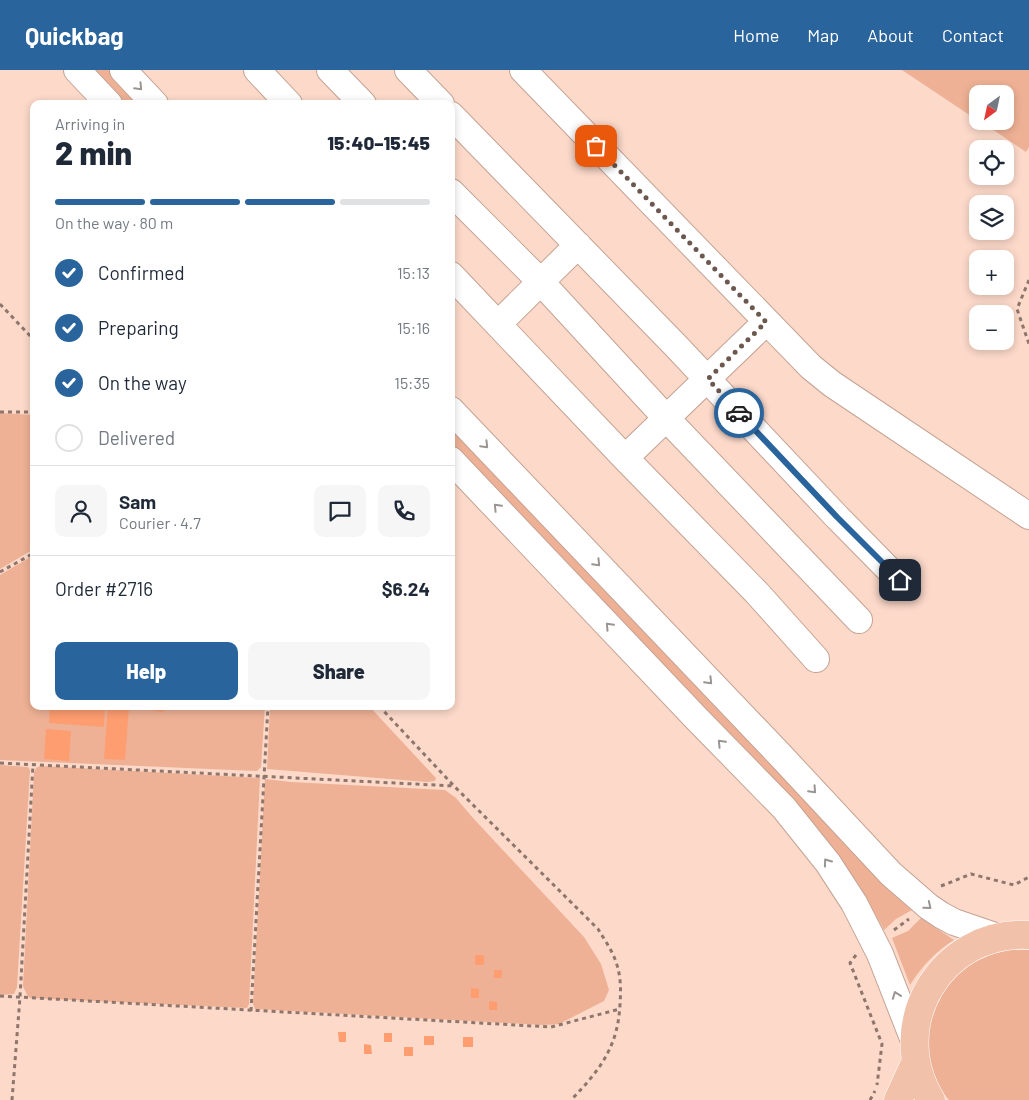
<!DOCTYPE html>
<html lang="en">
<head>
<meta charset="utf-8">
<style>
	body { margin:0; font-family:Barlow,sans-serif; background:#f6f6f7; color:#1f2937; height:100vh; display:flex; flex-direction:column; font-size:19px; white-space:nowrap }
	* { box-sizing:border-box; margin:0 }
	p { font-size:16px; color:#747a83 }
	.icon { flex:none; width:28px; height:28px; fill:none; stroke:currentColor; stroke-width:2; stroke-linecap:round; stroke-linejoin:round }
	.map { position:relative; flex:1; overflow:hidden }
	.details { position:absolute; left:30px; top:30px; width:425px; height:610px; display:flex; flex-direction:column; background:#fff; border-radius:10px; box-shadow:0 2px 8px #0003 }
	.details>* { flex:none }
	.needle { width:32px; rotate:213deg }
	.fabs { position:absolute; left:969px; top:15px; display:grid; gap:10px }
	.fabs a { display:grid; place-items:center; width:45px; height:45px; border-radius:10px; background:#fff; box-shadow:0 2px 8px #0003; font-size:25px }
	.pin { position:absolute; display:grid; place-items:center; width:42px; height:42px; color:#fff; margin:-21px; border-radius:10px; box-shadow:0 2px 8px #0006 }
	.courier { position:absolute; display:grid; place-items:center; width:50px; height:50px; margin:-25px; border:4px solid #2a649c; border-radius:50%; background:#fff; color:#222; box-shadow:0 1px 6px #0007 }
	.head em { font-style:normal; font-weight:800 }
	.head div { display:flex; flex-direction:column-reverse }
	.head { display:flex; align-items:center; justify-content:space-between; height:85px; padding:0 25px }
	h1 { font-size:32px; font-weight:800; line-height:38px }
	.bar { display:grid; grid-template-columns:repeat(4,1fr); gap:8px 5px; align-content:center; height:60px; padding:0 25px }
	.bar i { height:6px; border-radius:4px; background:#e0e1e3 }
	.bar .active { background:#2a649c }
	.bar p { grid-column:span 4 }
	.line { display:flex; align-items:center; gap:12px; padding:0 25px; border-top:1px solid #e0e1e3 }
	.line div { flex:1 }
	.round { display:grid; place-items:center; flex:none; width:52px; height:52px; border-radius:10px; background:#f6f6f7 }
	ol { padding:0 25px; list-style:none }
	li { display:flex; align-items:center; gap:15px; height:55px }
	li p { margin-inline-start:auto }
	li .icon { padding:5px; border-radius:50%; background:#2a649c; color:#fff; stroke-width:4 }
	li:last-child { color:#747a83 }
	li i { width:28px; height:28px; border:2px solid #e0e1e3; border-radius:50% }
	.cta { display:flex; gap:10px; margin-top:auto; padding:10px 25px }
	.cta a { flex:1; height:58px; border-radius:10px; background:#2a649c; color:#fff; font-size:20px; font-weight:800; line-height:58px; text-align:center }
	.cta a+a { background:#f6f6f7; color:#1f2937 }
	header { display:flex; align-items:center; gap:30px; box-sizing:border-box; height:70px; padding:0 25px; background:#2a649c; color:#fff }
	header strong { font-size:24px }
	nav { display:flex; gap:28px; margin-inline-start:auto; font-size:18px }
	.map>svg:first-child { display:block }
</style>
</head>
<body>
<header>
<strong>Quickbag</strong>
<nav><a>Home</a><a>Map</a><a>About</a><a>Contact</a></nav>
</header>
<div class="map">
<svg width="1029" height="1030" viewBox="0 0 1029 1030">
	<rect width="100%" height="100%" fill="#fcd9c9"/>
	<path fill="#eeb195" d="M92,0h17l32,34h-17z
		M902,0h127v77l-3,5 -46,-31h25v-27h-27l-1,26z
		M0,343l34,2v134l-34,20z
		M451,355l455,479 6,6 -16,9 -12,11 -27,-48 -35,-48 -92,-99 -279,-291z
		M34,485v151h231l-4,61 -4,4 -257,-11v-185z
		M270,636h99l65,70 2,2 -1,3 -8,1 -160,-13z
		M0,695l28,2 2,3 -13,217 -3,7 -14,1z
		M40,696l220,12 -11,226 -2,4 -217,-10 -3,-3 -4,-9 11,-213 2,-5z
		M265,709l26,3 154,8 11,8 17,20 111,119 17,27 8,26 -5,11 -45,23 -16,1 -288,-16 -2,-5z
		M921,848l33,22c-19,12 -32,26 -44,45l-18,-47 16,-7z
		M1010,880h19v150h-80c-35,-40 -24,-107 21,-135 12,-8 26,-12 40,-15z"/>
	<path fill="#fd9d70" d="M50,636h55l-1,21 -55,-4z
		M108,636h21l-4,54 -21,-1z
		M149,636h15l-1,6 -14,-2z
		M46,659l25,2 -2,30 -25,-2z
		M475,885h9v10h-9z
		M494,900h8v8h-8z
		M471,918l8,1v9h-8z
		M489,931l8,1v8h-8z
		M338,962h8v10h-7z
		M384,963h8v9h-8z
		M424,966h10v9h-10z
		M463,967h10v10h-10z
		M364,974l7,1 1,9h-8z
		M404,977h9v9h-9z"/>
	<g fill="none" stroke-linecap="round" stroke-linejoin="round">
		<g stroke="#c4a394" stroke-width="28">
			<path id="minor" d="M77,0l32,34
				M123,0l32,34
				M257,0l32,34
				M330,0l33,34
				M408,0l33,34
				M523,0l288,297 21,17 197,132
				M451,45l225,231 161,171 62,63
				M451,122l89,89 127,138 192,201
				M451,205l174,183 132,135 59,66
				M498,254l80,-79
				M451,340l329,345 111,119 38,33 12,8 13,7 44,15
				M625,388l141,-136
				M451,390l246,259 87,89 44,55 26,40 26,51 34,87"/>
		</g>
		<g stroke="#fff" stroke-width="29">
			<path id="major" d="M898,1030l18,-39
				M931,1030c-46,-75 10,-170 98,-165"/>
		</g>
		<path stroke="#8e766c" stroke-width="3" stroke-dasharray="4 4" stroke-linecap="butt" d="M1029,210l-12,29 12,35
			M0,234l34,36
			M0,342h34
			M0,502l34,-19
			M379,636l75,80 144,143c6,10 14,21 18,33 5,14 5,28 4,42 -2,43 -20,66 -49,96
			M0,693l454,23
			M941,816l30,-12 43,11 15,-8
			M894,860l15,-11
			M856,885l-6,8 32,81 -5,41
			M0,926l551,31 69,-18
			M251,941l17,-305
			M12,1030l8,-103 13,-232
			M870,1030l5,-9"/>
		<use href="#minor" stroke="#fff" stroke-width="26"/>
		<use href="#major" stroke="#f1c1aa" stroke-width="28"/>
	</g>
	<defs><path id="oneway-chevron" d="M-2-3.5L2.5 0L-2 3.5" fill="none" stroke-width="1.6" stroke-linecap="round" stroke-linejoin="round" transform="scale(1.25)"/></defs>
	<g stroke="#9a9593">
		<use href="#oneway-chevron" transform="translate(139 17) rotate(46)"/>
		<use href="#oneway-chevron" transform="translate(485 375) rotate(46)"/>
		<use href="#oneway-chevron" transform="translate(497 437) rotate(-134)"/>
		<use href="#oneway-chevron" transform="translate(597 493) rotate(46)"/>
		<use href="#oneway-chevron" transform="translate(609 556) rotate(-133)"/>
		<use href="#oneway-chevron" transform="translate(709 611) rotate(46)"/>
		<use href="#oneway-chevron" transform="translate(721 673) rotate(-134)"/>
		<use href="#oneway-chevron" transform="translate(813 720) rotate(47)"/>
		<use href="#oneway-chevron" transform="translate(827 792) rotate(-126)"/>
		<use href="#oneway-chevron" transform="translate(928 836) rotate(39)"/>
		<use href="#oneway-chevron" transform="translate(896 925) rotate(-110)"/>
	</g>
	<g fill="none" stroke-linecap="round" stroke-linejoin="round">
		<path stroke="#6c584f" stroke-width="5" stroke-dasharray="0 9" d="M596,76l170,176 -58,57 31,34"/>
		<path stroke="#2a649c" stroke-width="6" d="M739,343l98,104 63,63"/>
	</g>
</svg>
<div class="fabs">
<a><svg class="needle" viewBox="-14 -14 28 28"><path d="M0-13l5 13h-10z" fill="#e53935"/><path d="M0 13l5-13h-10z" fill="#747a83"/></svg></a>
<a><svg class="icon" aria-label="locate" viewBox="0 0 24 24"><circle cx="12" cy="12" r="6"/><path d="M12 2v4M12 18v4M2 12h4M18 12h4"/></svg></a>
<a><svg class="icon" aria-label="layers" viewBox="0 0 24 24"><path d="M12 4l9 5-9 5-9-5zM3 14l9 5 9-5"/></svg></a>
<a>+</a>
<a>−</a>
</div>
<div class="pin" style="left:596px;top:76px;background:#ea580c"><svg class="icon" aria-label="bag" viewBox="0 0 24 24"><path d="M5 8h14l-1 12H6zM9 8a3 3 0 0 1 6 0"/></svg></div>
<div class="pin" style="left:900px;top:510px;background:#1f2937"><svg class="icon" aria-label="home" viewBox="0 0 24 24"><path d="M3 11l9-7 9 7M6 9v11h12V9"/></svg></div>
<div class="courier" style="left:739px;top:343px"><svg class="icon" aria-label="car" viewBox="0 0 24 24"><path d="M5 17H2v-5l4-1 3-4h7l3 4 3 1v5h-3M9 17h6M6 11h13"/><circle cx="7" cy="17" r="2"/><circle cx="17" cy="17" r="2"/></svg></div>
<section class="details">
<div class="head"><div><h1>2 min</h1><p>Arriving in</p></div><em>15:40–15:45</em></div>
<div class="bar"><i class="active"></i><i class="active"></i><i class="active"></i><i></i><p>On the way · 80 m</p></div>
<ol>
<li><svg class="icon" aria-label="check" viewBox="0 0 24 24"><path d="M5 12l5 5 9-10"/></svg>Confirmed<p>15:13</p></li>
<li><svg class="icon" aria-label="check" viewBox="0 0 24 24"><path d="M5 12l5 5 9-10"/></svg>Preparing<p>15:16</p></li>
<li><svg class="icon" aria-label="check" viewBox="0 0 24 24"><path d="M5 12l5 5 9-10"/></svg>On the way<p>15:35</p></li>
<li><i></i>Delivered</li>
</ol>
<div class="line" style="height:90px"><a class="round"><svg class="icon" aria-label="person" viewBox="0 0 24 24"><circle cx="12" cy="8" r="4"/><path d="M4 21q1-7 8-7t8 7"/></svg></a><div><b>Sam</b><p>Courier · 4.7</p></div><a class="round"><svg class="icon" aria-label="chat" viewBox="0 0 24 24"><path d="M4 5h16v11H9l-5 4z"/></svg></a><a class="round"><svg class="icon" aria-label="phone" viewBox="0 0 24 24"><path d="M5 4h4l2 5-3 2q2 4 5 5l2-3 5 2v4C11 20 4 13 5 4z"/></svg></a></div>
<div class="line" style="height:65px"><div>Order #2716</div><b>$6.24</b></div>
<div class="cta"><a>Help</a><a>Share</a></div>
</section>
</div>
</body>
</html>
